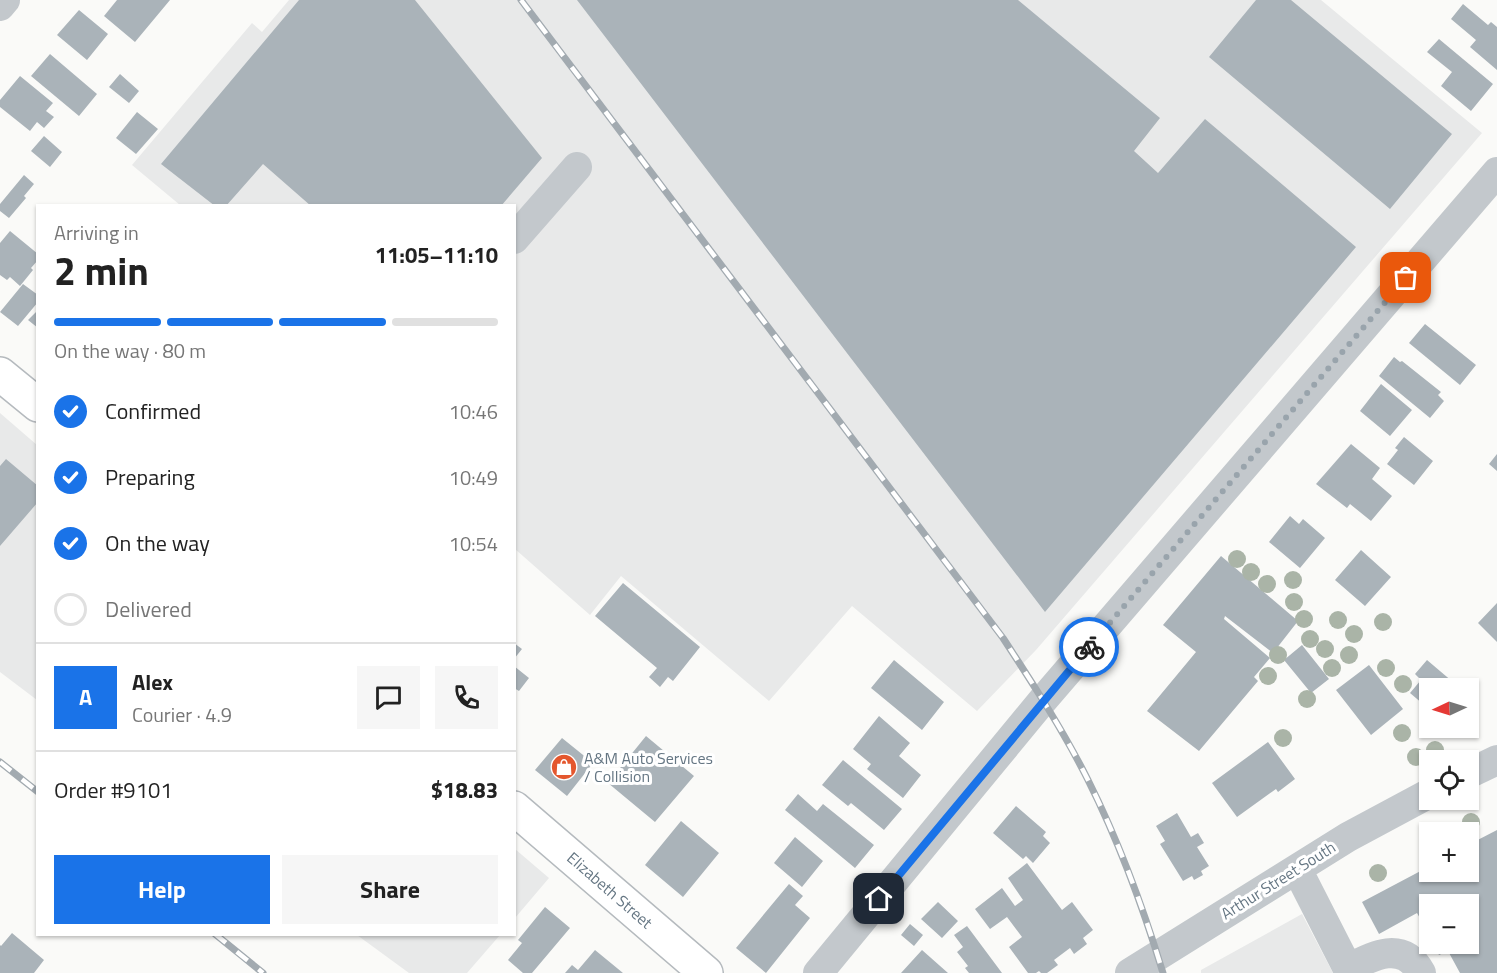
<!DOCTYPE html>
<html lang="en">
<head>
<meta charset="utf-8">
<style>
  :root { --surface:#fff; --page:#f6f6f6; --text:#222; --muted:#767676; --line:#e0e0e0; --accent:#1a73e8 }
  body { margin:0; font-family:"Titillium Web",sans-serif; background:var(--page); color:var(--text); height:100vh; display:flex; flex-direction:column; font-size:22px; white-space:nowrap }
  * { box-sizing:border-box; margin:0 }
  p { font-size:20px; color:var(--muted) }
  .icon { flex:none; width:33px; height:33px; fill:none; stroke:currentColor; stroke-width:2; stroke-linecap:round; stroke-linejoin:round }
  .map { position:relative; flex:1; overflow:hidden }
  .side { position:absolute; left:36px; top:204px; width:480px; height:732px; display:flex; flex-direction:column; background:var(--surface); border-radius:0px; box-shadow:0 2px 4px #0004 }
  .side>* { flex:none }
  .needle { width:39px; rotate:266deg }
  .controls { position:absolute; left:1419px; top:678px; display:grid; gap:12px }
  .controls a { display:grid; place-items:center; width:60px; height:60px; border-radius:0px; background:var(--surface); box-shadow:0 2px 4px #0004; font-size:30px }
  .pin { position:absolute; display:grid; place-items:center; width:51px; height:51px; color:#fff; margin:-26px; border-radius:12px; box-shadow:0 3px 9px #0006 }
  .courier { position:absolute; display:grid; place-items:center; width:60px; height:60px; margin:-30px; border:4px solid #1a73e8; border-radius:50%; background:#fff; color:#222; box-shadow:0 2px 8px #0007 }
  .summary em { font-style:normal; font-weight:700 }
  .summary div { display:flex; flex-direction:column-reverse }
  .summary { display:flex; align-items:center; justify-content:space-between; height:102px; padding:0 18px }
  h1 { font-size:39px; font-weight:700; line-height:45px }
  .bar { display:grid; grid-template-columns:repeat(4,1fr); gap:9px 6px; align-content:center; height:72px; padding:0 18px }
  .bar i { height:8px; border-radius:4px; background:var(--line) }
  .bar .active { background:var(--accent) }
  .bar p { grid-column:span 4 }
  .line { display:flex; align-items:center; gap:15px; padding:0 18px; border-top:2px solid var(--line) }
  .line div { flex:1 }
  .round { display:grid; place-items:center; flex:none; width:63px; height:63px; border-radius:0px; background:var(--page) }
  ol { padding:0 18px; list-style:none }
  li { display:flex; align-items:center; gap:18px; height:66px }
  li p { margin-inline-start:auto }
  li .icon { padding:6px; border-radius:50%; background:var(--accent); color:#fff; stroke-width:4 }
  li:last-child { color:var(--muted) }
  li i { width:33px; height:33px; border:3px solid var(--line); border-radius:50% }
  .action { display:flex; gap:12px; margin-top:auto; padding:12px 18px }
  .action a { flex:1; height:69px; border-radius:0px; background:var(--accent); color:#fff; font-size:24px; font-weight:700; line-height:69px; text-align:center }
  .action a+a { background:var(--page); color:var(--text) }
  .map>svg:first-child { display:block }
  .built { fill:#e8e9e9 }
  .building { fill:#aab3b9 }
  .lines { fill:none; stroke-linecap:round; stroke-linejoin:round }
  .major-casing { stroke:#b5babe; stroke-width:36 }
  .minor { stroke:#c3c8cc; stroke-width:30 }
  .major { stroke:#fff; stroke-width:33 }
  .rail-casing { stroke:#a2aab0; stroke-width:7 }
  .rail { stroke:#fff; stroke-width:4.5; stroke-dasharray:14; stroke-linecap:butt }
  .tree { fill:#aab4a7 }
  .done { stroke:#99a4ac; stroke-width:6; stroke-dasharray:0 10.8 }
  .route { stroke:#1a73e8; stroke-width:8 }
  .labels { text-anchor:middle; dominant-baseline:central; stroke-width:6; stroke-linejoin:round; paint-order:stroke }
  .poi-label { font-size:16px; fill:#657683; stroke:#fff; text-anchor:start }
  .street-label { font-size:16px; fill:#657683; stroke:#fff }
</style>
</head>
<body>
<div class="map">
<svg width="1497" height="973" viewBox="0 0 1497 973">
  <rect width="100%" height="100%" fill="#fafaf8"/>
  <path class="built" d="M289,0H1321L1482,133L1036,650L977,711L852,606L769,701L621,576L590,615L515,549L514,206L180,205L132,165L252,23L262,32Z
    M0,413L37,445V700L0,672Z
    M515,849L549,878L515,918Z
    M1302,914L1333,973H1201V970Z
    M357,935H500L467,973H409Z"/>
  <path class="building" d="M117,0H170L135,42L104,16Z
    M299,0H415L542,158L501,206H311L263,164L226,206H215L161,164Z
    M577,0H1018L1160,118L1134,151L1158,173L1205,119L1356,247L1045,612Z
    M1256,0H1291L1452,134L1390,209L1209,57Z
    M1463,4L1488,25L1491,22L1497,27V70L1470,47L1476,40L1451,19Z
    M79,10L108,34L87,60L57,35Z
    M1439,39L1493,84L1471,111L1441,86L1452,72L1427,52Z
    M50,54L97,94L79,116L31,76Z
    M120,74L139,91L129,103L109,87Z
    M20,76L53,103L46,111L54,117L44,128L37,122L30,131L0,107V100Z
    M137,112L158,129L136,154L116,138Z
    M44,136L62,152L50,167L31,151Z
    M24,175L34,184L24,196L26,198L9,218L0,211V204Z
    M10,231L38,254V260L31,268L33,270L20,286L10,277L7,280L0,275V243Z
    M23,284L38,295V302L18,326L0,312Z
    M38,310V328L28,320Z
    M1425,324L1476,365L1460,385L1409,343Z
    M1394,357L1400,362L1402,361L1441,392L1438,395L1444,401L1430,418L1379,376Z
    M1381,384L1412,410L1390,436L1360,411Z
    M1404,437L1433,461L1414,485L1387,464L1398,450L1395,448Z
    M1351,444L1380,468L1372,479L1392,496L1371,521L1350,504L1347,508L1316,484Z
    M1497,454V471L1489,464Z
    M6,459L38,486V502L0,546V466Z
    M1290,516L1299,524L1303,519L1325,538L1300,568L1269,542Z
    M1361,550L1391,577L1365,606L1335,580Z
    M1221,556L1298,621L1273,653L1225,616L1224,619L1270,658L1254,677L1258,681L1199,751L1147,711L1196,652L1163,625Z
    M623,583L700,647L673,681L668,677L660,687L649,677L657,668L595,616Z
    M1497,603V642L1478,623Z
    M514,643L522,649L514,659Z
    M1302,645L1329,679L1311,693L1284,660Z
    M894,660L944,702L922,730L871,688Z
    M1427,660L1460,688H1430V710L1410,693L1421,680L1415,674Z
    M1369,665L1403,709L1371,735L1336,690Z
    M514,666L529,678L519,691L514,688Z
    M879,716L910,743L899,756L921,775L903,798L867,769L871,764L853,749Z
    M646,736L694,776L655,822L608,783Z
    M562,738L593,763L567,796L535,770Z
    M1268,742L1295,779L1278,792L1276,789L1237,817L1212,783Z
    M843,760L902,809L884,830L851,803L848,806L822,785Z
    M798,794L817,811L823,804L874,845L855,868L785,810Z
    M1016,806L1046,832L1043,836L1050,843L1033,863L1026,856L1023,859L993,833Z
    M1177,813L1191,837L1198,833L1204,843L1197,847L1209,866L1201,871L1203,875L1194,880L1192,876L1183,881L1160,844L1165,841L1156,826Z
    M681,821L719,853L683,897L645,865Z
    M1497,830V973H1460L1448,951L1439,955L1433,944H1468V904H1430V936L1417,913L1379,934L1362,902L1430,866V872H1468V845Z
    M795,837L823,861L802,887L774,863Z
    M1027,863L1062,910L1072,902L1093,930L1083,938L1087,944L1074,954L1070,948L1054,960L1058,965L1047,973H1041L1039,971L1036,973H1028L1009,947L1022,937L1007,917L990,929L975,909L1002,888L1015,906L1023,900L1008,878Z
    M789,884L803,896L795,905L810,918L766,973L736,948Z
    M938,902L958,921L942,938L921,919Z
    M545,907L570,928L532,973H523L508,960L522,943L518,940Z
    M910,924L923,935L914,946L901,935Z
    M967,926L1002,973H969L965,968L968,966L957,952L963,947L954,935Z
    M12,933L44,960L34,973H0V945L1,946Z
    M595,950L623,973H565L572,965L578,970Z
    M922,950L948,973H901Z"/>
  <g class="lines">
    <g class="major-casing">
      <path id="major" d="M0,374L38,405
        M514,808L706,973"/>
    </g>
    <path class="minor" d="M0,6L5,0
      M514,239L577,167
      M1468,774L1497,760
      M1297,869L1350,973
      M1348,969C1373,955 1403,940 1421,973
      M818,973L1043,700L1497,172
      M1130,973L1348,837L1430,793"/>
    <use href="#major" class="major"/>
    <g class="rail-casing">
      <path id="rail" d="M521,0L1003,638C1033,684 1063,730 1088,780C1119,842 1143,907 1163,973
        M0,762L38,792
        M215,934L263,973"/>
    </g>
    <use href="#rail" class="rail"/>
  </g>
  <g class="tree">
    <circle cx="1237" cy="559" r="9"/>
    <circle cx="1251" cy="572" r="9"/>
    <circle cx="1293" cy="580" r="9"/>
    <circle cx="1267" cy="584" r="9"/>
    <circle cx="1294" cy="602" r="9"/>
    <circle cx="1304" cy="619" r="9"/>
    <circle cx="1338" cy="620" r="9"/>
    <circle cx="1383" cy="622" r="9"/>
    <circle cx="1354" cy="634" r="9"/>
    <circle cx="1310" cy="639" r="9"/>
    <circle cx="1325" cy="649" r="9"/>
    <circle cx="1278" cy="655" r="9"/>
    <circle cx="1349" cy="655" r="9"/>
    <circle cx="1332" cy="668" r="9"/>
    <circle cx="1386" cy="668" r="9"/>
    <circle cx="1268" cy="676" r="9"/>
    <circle cx="1403" cy="684" r="9"/>
    <circle cx="1307" cy="699" r="9"/>
    <circle cx="1402" cy="733" r="9"/>
    <circle cx="1283" cy="738" r="9"/>
    <circle cx="1435" cy="750" r="9"/>
    <circle cx="1416" cy="757" r="9"/>
    <circle cx="1471" cy="822" r="9"/>
    <circle cx="1378" cy="873" r="9"/>
  </g>
  <g class="lines">
    <path class="done" d="M1089,647L1406,278"/>
    <path class="route" d="M879,899L1089,647"/>
  </g>
  <defs>
    <g id="shop-disc" transform="scale(1.35)"><circle r="9.5" fill="#e4572e" stroke="#fff"/><path d="M-5-2.5h2.3a2.7 3.5 0 0 1 5.4 0H5L5.5 6h-11ZM-1.5-2.5h3a1.5 2.3 0 0 0-3 0Z" fill="#fff"/></g>
  </defs>
  <g fill-rule="evenodd">
    <use href="#shop-disc" x="564" y="767"/>
  </g>
  <g class="labels">
    <g class="poi-label">
      <text x="584" y="758">A&amp;M Auto Services<tspan x="584" dy="18">/ Collision</tspan></text>
    </g>
    <g class="street-label">
      <text transform="translate(1278 880) rotate(-32)">Arthur Street South</text>
      <text transform="translate(610 890) rotate(41)">Elizabeth Street</text>
    </g>
  </g>
</svg>
<div class="controls">
<a><svg class="needle" viewBox="-14 -14 28 28"><path d="M0-13l5 13h-10z" fill="#e53935"/><path d="M0 13l5-13h-10z" fill="#767676"/></svg></a>
<a><svg class="icon" aria-label="locate" viewBox="0 0 24 24"><circle cx="12" cy="12" r="6"/><path d="M12 2v4M12 18v4M2 12h4M18 12h4"/></svg></a>
<a>+</a>
<a>−</a>
</div>
<div class="pin" style="left:1406px;top:278px;background:#ea580c"><svg class="icon" aria-label="bag" viewBox="0 0 24 24"><path d="M5 8h14l-1 12H6zM9 8a3 3 0 0 1 6 0"/></svg></div>
<div class="pin" style="left:879px;top:899px;background:#1f2937"><svg class="icon" aria-label="home" viewBox="0 0 24 24"><path d="M3 11l9-7 9 7M6 9v11h12V9"/></svg></div>
<div class="courier" style="left:1089px;top:647px"><svg class="icon" aria-label="bike" viewBox="0 0 24 24"><circle cx="6" cy="16" r="4"/><circle cx="18" cy="16" r="4"/><path d="M6 16l4-8h5l3 8M10 8l3 8H6M13 5h3"/></svg></div>
<section class="side">
<div class="summary"><div><h1>2 min</h1><p>Arriving in</p></div><em>11:05–11:10</em></div>
<div class="bar"><i class="active"></i><i class="active"></i><i class="active"></i><i></i><p>On the way · 80 m</p></div>
<ol>
<li><svg class="icon" aria-label="check" viewBox="0 0 24 24"><path d="M5 12l5 5 9-10"/></svg>Confirmed<p>10:46</p></li>
<li><svg class="icon" aria-label="check" viewBox="0 0 24 24"><path d="M5 12l5 5 9-10"/></svg>Preparing<p>10:49</p></li>
<li><svg class="icon" aria-label="check" viewBox="0 0 24 24"><path d="M5 12l5 5 9-10"/></svg>On the way<p>10:54</p></li>
<li><i></i>Delivered</li>
</ol>
<div class="line" style="height:108px"><b class="round" style="background:var(--accent);color:#fff">A</b><div><b>Alex</b><p>Courier · 4.9</p></div><a class="round"><svg class="icon" aria-label="chat" viewBox="0 0 24 24"><path d="M4 5h16v11H9l-5 4z"/></svg></a><a class="round"><svg class="icon" aria-label="phone" viewBox="0 0 24 24"><path d="M5 4h4l2 5-3 2q2 4 5 5l2-3 5 2v4C11 20 4 13 5 4z"/></svg></a></div>
<div class="line" style="height:78px"><div>Order #9101</div><b>$18.83</b></div>
<div class="action"><a>Help</a><a>Share</a></div>
</section>
</div>
</body>
</html>
